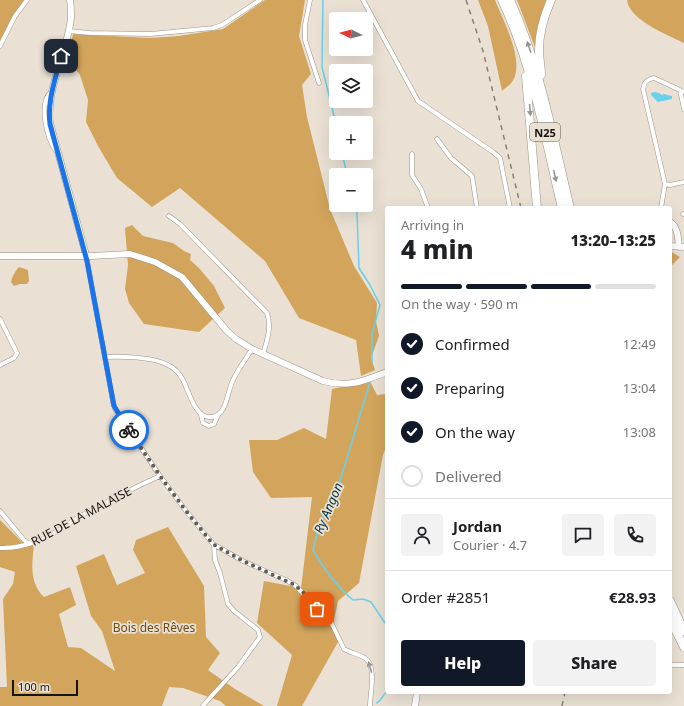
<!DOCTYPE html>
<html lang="en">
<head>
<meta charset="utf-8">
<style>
  :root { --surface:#fff; --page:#f2f2f2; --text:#202124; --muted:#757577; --line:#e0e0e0; --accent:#111827 }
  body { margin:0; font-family:"Noto Sans",sans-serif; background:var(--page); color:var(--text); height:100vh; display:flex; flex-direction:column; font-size:15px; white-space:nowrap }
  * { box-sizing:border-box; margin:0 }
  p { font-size:13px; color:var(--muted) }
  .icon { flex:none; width:22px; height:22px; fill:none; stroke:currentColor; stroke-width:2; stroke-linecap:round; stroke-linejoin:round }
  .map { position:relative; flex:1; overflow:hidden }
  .sheet { position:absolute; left:385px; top:206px; width:287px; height:488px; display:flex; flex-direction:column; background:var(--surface); border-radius:4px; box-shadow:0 4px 16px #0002 }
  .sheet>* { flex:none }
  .needle { width:26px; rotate:276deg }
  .buttons { position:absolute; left:329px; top:12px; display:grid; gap:8px }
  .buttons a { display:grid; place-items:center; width:44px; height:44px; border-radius:4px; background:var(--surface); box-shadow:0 4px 16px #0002; font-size:20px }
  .scale { position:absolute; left:12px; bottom:10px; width:66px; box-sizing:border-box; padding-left:4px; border:2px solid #181510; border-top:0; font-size:11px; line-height:14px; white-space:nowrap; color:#181510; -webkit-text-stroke:3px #eae1d4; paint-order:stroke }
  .pin { position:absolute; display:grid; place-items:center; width:34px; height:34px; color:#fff; margin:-17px; border-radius:8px; box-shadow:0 2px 6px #0006 }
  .courier { position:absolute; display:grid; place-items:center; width:40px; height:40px; margin:-20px; border:3px solid #1a73e8; border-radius:50%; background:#fff; color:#222; box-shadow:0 1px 5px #0007 }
  .overview em { font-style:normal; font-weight:800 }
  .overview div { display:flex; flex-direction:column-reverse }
  .overview { display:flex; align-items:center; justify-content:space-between; height:68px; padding:0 16px }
  h1 { font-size:26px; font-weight:800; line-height:30px }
  .bar { display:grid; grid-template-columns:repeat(4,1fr); gap:6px 4px; align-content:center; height:48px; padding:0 16px }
  .bar i { height:5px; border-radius:3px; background:var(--line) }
  .bar .on { background:var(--accent) }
  .bar p { grid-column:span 4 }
  .line { display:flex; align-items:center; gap:10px; padding:0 16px; border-top:1px solid var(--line) }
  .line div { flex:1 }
  .round { display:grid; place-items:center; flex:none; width:42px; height:42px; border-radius:4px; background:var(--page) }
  ol { padding:0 16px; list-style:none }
  li { display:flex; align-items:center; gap:12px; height:44px }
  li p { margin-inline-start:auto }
  li .icon { padding:4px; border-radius:50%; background:var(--accent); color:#fff; stroke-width:4 }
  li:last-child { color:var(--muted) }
  li i { width:22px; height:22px; border:2px solid var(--line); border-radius:50% }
  .action { display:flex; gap:8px; margin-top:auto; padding:8px 16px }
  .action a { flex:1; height:46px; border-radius:4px; background:var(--accent); color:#fff; font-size:16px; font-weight:800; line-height:46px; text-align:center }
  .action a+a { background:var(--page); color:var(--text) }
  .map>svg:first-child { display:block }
  .forest { fill:#d3a55c }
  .water { fill:#67d1ee }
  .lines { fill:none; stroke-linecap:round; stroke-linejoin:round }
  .stream { stroke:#67d1ee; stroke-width:1.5 }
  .street-casing { stroke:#9c9387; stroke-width:5 }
  .secondary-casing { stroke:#9c9387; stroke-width:7 }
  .highway-casing { stroke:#9c9387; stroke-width:9 }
  .street { stroke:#fff; stroke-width:4 }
  .secondary { stroke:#fff; stroke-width:6 }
  .highway { stroke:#fff; stroke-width:8 }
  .rail { stroke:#868076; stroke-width:1.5; stroke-dasharray:5 5; stroke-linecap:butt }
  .oneway { fill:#979693 }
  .done { stroke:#625c55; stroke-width:4; stroke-dasharray:0 7.2 }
  .route { stroke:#1a73e8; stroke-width:5 }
  .labels { text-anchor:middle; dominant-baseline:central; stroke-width:3.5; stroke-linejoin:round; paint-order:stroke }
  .shield { fill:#eae1d4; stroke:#57524b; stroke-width:1 }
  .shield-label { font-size:11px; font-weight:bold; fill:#181510 }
  .street-label { font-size:12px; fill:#181510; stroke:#eae1d4 }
  .park-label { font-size:12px; fill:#6c4d15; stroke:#eae1d4 }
  .water-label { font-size:13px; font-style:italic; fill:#003440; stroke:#eae1d4 }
</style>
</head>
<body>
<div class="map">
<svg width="684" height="706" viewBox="0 0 684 706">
  <rect width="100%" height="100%" fill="#eae1d4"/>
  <path class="forest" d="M0,0H24L0,40Z
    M265,0H305L299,36L311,74L302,85L307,117L330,209L354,266L377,303L376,321L379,336L371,358L375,370L361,376L356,340L299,318L265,261L180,188L152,207L117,178L98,146L86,122L88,100L80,75L67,58L73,34L150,38L179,36L223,29Z
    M478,0H495C503,20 526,63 512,82C509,86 505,88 502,91L488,26Z
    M517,0H548L536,50Z
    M627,0H684V43C668,35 629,20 627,0Z
    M132,225L143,236L173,243L184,251L191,254L190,260L199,268L214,286L225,308L199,332L144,324L129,303L125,289L128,265L125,228Z
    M670,251L680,257L670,267Z
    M19,267L28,270L29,281L27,284H20L14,286L11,282C12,277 15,271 19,267Z
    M370,381L377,395L387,394V445L383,455L359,583L338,601L333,625L338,642L302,706H277L292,655L257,623L264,581L301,588L312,497L271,498L253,472L249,440H277L304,428L326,439L332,389Z
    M0,520L21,541L34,545C32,563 29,583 44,597L70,587L76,605L59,614L68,647L81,648L115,671L102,631L91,616L76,566L104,554L117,585L145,573L133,550L136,540L168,527L204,586L206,637L220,653L208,670L235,689L264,706H226L220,701L183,688L169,687L162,706H0V687H7L3,599L13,584L15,572L0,567Z"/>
  <path class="water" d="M655,92L659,93L662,95L664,94L672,96V99L658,102L651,95V93Z"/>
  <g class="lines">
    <path class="stream" d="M323,0L322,67L336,124
      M342,153L347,175
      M355,205L357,214L359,268L370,285L380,305L372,334V363
      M370,382L337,491L320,522L313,550C324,569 336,586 353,600L363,599L371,602L387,626
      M377,703C382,700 383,695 387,691"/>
    <g class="street-casing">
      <path id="street" d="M310,0L305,25V40L319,83
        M363,0L418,101L493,152L500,158L510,208
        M68,31L90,33L151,34L213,28L222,25L260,0
        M0,46L15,16L27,0
        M680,90L684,109
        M51,92C38,103 47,139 56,151
        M437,139L451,158L472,176L477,208
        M412,154V175L421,189L428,208
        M665,184L670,185L684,182
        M661,208L665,184L643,89C644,82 647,79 654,78L684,92
        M683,214H684
        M169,216L180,224L267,313C272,326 267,341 263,354
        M86,255L113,402L115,409L160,476L186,511L213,544L243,561L286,580L296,586L332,624L344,649C351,653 358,654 365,658C377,666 370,693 370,706
        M0,319L17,353L14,358L0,365
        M105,357C120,356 155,357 168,365C174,368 180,374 183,380C189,391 195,418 210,417C214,417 218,415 221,412C228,403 228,390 233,380C238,369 246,359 252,349
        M201,415L203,423L209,426L214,424L218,415
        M0,511L24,540L29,544
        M0,548C23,549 44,539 63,528C69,525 74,519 81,516C106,502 133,488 160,476
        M670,665H684
        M203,706L207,701L238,667L260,637L258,630L234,611L228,604L220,573L215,560L214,545"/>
    </g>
    <g class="secondary-casing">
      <path id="secondary" d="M70,0C71,6 71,12 71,18C67,54 46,87 50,123L86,255
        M670,222C678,227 678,238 679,247
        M670,246L684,247
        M0,256H91L130,254L155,262L182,277L227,331L236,339L252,349L323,381C348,388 364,381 387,372
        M415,706L417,692"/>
    </g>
    <g class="highway-casing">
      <path id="highway" d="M502,0C533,66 545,138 562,208
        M510,0C540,66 553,138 570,208
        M541,75C541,67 539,58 539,50C539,32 544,16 551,0
        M526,76L537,208
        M670,601L684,631
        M670,619L684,647"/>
    </g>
    <use href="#street" class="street"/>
    <use href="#secondary" class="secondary"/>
    <use href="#highway" class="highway"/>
    <path class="rail" d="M466,0L483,51L521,208
      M562,706L565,692"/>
  </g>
  <defs><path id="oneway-solid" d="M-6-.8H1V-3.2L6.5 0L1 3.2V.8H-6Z"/></defs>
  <g class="oneway">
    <use href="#oneway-solid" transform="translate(529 47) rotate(-109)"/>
    <use href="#oneway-solid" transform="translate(530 110) rotate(86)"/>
    <use href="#oneway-solid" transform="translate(555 176) rotate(77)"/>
    <use href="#oneway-solid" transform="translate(370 667) rotate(-106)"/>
  </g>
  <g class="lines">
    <path class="done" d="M129,430L160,476L186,511L213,544L243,561L293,584L302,591L317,609"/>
    <path class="route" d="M61,56C56,78 47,100 50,124L87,261L114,406L129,430"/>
  </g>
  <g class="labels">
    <rect class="shield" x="530" y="123" width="30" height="18" rx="3"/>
    <g class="shield-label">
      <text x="545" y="132">N25</text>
    </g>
    <g class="street-label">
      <text transform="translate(81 516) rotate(-28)">RUE DE LA MALAISE</text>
    </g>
    <g class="park-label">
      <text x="154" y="627">Bois des Rêves</text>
    </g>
    <g class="water-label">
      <text transform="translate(328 508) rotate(-67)">Ry Angon</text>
    </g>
  </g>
</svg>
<div class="buttons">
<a><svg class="needle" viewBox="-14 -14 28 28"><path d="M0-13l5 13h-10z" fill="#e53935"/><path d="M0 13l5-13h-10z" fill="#757577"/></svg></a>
<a><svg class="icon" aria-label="layers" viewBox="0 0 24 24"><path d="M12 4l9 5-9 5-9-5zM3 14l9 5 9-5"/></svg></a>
<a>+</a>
<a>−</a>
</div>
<div class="scale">100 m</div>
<div class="pin" style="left:317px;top:609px;background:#ea580c"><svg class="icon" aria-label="bag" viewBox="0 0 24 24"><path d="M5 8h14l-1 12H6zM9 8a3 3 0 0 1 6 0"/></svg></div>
<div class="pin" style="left:61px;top:56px;background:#1f2937"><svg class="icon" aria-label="home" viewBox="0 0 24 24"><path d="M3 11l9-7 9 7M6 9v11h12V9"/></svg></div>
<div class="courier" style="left:129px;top:430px"><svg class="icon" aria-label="bike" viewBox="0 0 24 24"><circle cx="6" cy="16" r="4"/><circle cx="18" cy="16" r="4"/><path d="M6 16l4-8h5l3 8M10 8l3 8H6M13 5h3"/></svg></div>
<section class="sheet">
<div class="overview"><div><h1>4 min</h1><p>Arriving in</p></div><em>13:20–13:25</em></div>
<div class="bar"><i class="on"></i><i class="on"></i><i class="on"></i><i></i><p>On the way · 590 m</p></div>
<ol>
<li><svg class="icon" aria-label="check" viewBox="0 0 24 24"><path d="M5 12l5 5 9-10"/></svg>Confirmed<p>12:49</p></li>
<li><svg class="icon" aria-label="check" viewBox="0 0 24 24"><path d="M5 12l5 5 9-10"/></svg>Preparing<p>13:04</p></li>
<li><svg class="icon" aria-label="check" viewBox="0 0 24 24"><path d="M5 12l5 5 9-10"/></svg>On the way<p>13:08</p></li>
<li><i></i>Delivered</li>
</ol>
<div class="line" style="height:72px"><a class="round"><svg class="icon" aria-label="person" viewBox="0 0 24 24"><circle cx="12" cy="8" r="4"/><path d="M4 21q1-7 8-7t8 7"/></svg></a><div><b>Jordan</b><p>Courier · 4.7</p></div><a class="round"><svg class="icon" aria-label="chat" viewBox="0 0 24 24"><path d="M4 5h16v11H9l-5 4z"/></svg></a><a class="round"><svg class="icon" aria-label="phone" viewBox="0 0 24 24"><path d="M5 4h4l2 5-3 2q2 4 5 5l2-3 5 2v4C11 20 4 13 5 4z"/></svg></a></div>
<div class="line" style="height:52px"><div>Order #2851</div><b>€28.93</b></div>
<div class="action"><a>Help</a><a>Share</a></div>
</section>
</div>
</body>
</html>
